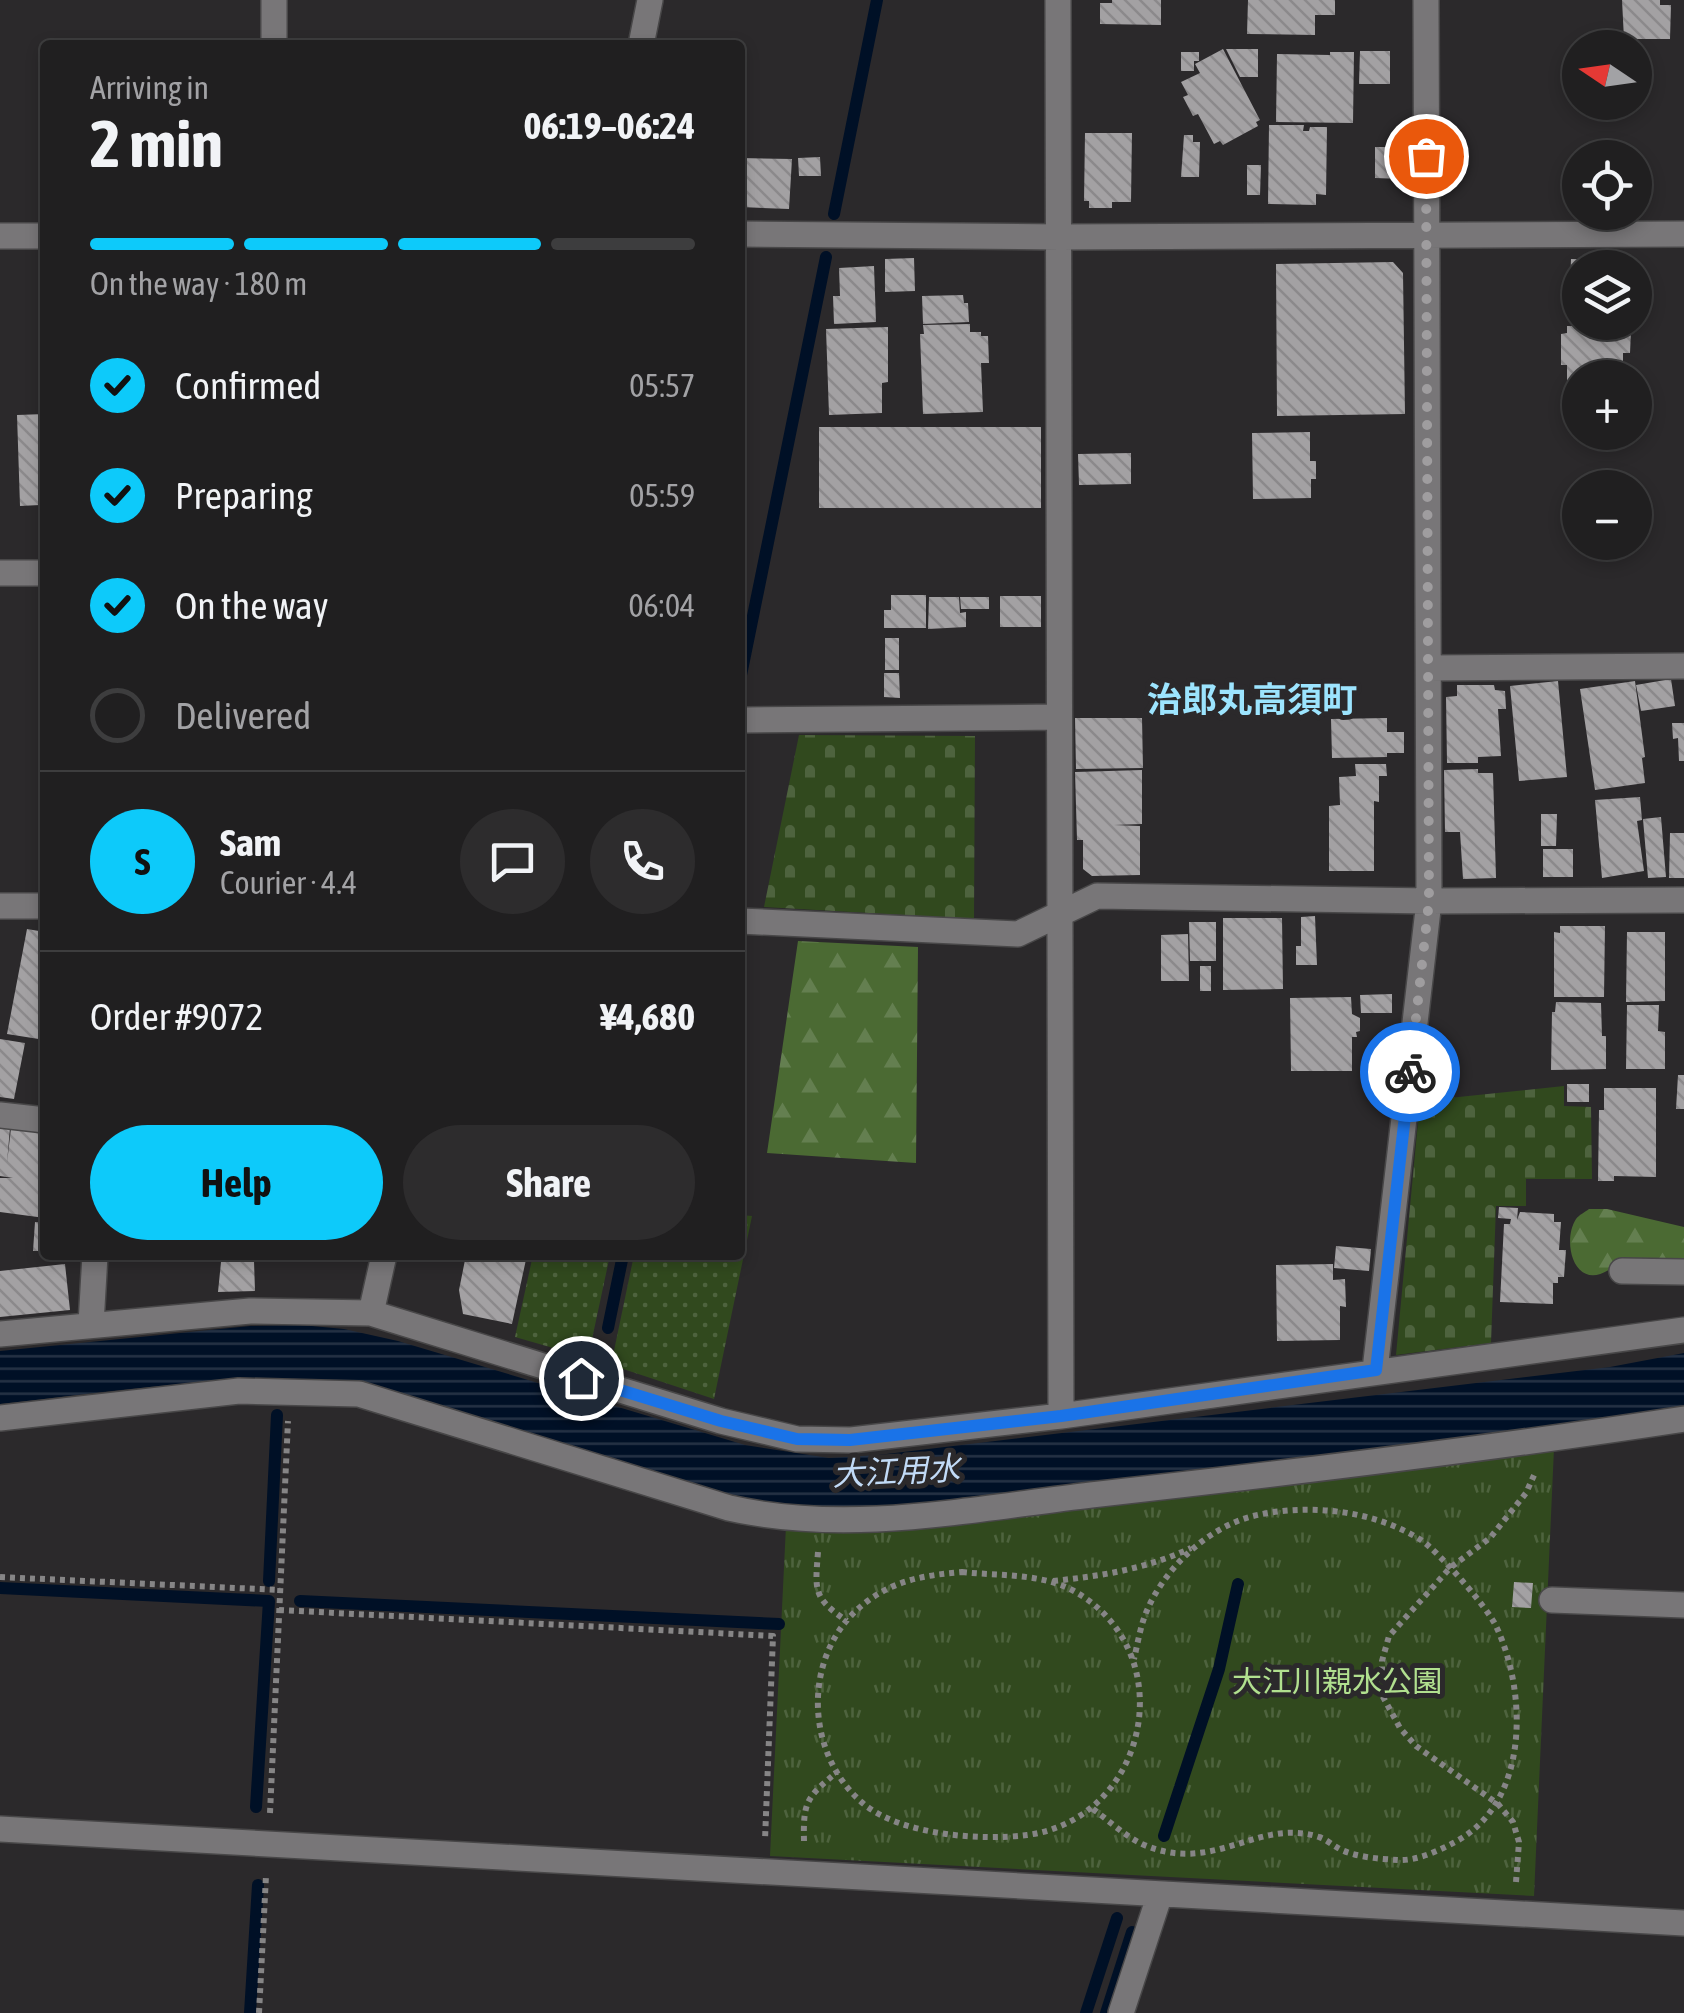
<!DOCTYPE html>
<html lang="en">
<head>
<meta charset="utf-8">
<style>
  :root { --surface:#201f20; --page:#2d2c2d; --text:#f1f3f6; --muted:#a2a2a5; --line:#3d3d3e; --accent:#0dcafa }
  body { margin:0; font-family:"Asap Condensed","Noto Sans JP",sans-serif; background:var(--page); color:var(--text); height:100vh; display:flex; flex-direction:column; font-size:38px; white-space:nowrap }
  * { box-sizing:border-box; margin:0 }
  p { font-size:32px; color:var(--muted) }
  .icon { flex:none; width:55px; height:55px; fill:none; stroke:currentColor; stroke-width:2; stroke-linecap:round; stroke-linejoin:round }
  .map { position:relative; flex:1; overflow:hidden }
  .panel { position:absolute; left:40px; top:40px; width:705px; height:1220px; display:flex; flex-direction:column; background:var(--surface); border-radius:10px; box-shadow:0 5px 15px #0003,0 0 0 2px var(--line) }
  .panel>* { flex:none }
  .needle { width:65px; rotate:283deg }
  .tools { position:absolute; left:1562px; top:30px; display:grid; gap:20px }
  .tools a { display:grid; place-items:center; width:90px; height:90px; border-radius:50%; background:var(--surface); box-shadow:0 5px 15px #0003,0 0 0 2px var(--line); font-size:50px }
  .pin { position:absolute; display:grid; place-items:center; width:85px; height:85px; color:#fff; margin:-42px; border:5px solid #fff; border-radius:50%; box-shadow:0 2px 10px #0007 }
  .courier { position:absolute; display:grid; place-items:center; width:100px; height:100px; margin:-50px; border:8px solid #1a73e8; border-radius:50%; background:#fff; color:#222; box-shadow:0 2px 12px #0007 }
  .head em { font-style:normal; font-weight:700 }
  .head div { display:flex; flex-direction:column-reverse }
  .head { display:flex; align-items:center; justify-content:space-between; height:170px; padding:0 50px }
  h1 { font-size:65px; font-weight:700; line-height:75px }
  .bar { display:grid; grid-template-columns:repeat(4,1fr); gap:15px 10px; align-content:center; height:120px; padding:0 50px }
  .bar i { height:12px; border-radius:8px; background:var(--line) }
  .bar .active { background:var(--accent) }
  .bar p { grid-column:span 4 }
  .line { display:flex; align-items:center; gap:25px; padding:0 50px; border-top:2px solid var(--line) }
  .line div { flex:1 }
  .round { display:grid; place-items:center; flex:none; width:105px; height:105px; border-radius:52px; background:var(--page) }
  ol { padding:0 50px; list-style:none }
  li { display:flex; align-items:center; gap:30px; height:110px }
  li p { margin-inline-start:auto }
  li .icon { padding:10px; border-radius:50%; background:var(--accent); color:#111; stroke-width:4 }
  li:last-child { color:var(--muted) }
  li i { width:55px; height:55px; border:5px solid var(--line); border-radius:50% }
  .button { display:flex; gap:20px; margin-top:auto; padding:20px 50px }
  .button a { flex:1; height:115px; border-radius:60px; background:var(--accent); color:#111; font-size:40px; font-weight:700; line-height:115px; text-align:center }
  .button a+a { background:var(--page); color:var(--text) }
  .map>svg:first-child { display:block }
  .grass { fill:url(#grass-dots) }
  .forest { fill:url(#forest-firs) }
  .cemetery { fill:url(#cemetery-stones) }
  .park { fill:url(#park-tufts) }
  .water { fill:url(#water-rules) }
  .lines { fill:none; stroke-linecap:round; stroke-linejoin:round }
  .stream { stroke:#001026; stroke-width:12 }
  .building { fill:url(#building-back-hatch) }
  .minor-casing { stroke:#484748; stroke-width:28 }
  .path { stroke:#868586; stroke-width:6; stroke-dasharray:5 5; stroke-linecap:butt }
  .minor { stroke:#787678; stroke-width:25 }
  .done { stroke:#9f9d9f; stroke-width:10; stroke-dasharray:0 18 }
  .route { stroke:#1a73e8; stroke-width:12 }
  .labels { text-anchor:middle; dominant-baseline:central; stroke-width:10; stroke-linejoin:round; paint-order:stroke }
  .park-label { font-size:30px; fill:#b1e08f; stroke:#2b292b }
  .water-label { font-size:32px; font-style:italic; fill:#c1daf6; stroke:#2b292b }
  .quarter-label { font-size:35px; font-weight:bold; fill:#9ce4fe; stroke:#2b292b }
</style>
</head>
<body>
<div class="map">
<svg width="1684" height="2013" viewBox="0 0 1684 2013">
  <defs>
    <pattern id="grass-dots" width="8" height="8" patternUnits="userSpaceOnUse" patternTransform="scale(2.5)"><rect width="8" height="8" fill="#31491e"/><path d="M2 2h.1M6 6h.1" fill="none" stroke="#4e633e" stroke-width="1.8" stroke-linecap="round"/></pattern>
    <pattern id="forest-firs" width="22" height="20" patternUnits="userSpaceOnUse" patternTransform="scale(2.5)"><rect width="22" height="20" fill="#4b6a33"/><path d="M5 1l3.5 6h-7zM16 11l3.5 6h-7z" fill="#647f50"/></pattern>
    <pattern id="cemetery-stones" width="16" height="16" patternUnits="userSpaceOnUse" patternTransform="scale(2.5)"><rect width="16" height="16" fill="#31491e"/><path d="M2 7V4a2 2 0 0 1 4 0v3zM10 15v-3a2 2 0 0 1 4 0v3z" fill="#4e633e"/></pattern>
    <pattern id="park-tufts" width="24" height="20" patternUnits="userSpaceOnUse" patternTransform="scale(2.5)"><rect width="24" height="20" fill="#31491e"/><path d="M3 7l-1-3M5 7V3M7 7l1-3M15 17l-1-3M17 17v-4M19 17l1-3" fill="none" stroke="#4e633e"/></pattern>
    <pattern id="water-rules" width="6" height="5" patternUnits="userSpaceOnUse" patternTransform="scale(2.5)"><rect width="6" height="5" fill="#001026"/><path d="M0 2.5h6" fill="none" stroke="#253245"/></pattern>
    <pattern id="building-back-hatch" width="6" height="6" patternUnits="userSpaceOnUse" patternTransform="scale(2.5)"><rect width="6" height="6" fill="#a3a1a3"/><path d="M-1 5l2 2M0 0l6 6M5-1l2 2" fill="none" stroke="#8b898b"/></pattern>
  </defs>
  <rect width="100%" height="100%" fill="#2b292b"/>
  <path class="grass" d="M740,1215L752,1216L714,1399L611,1365L634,1255H740Z
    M533,1255H610L588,1358L515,1337Z"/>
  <path class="forest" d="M798,941L918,947L916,1163L767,1153Z
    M1589,1209H1607L1684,1227V1265L1620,1261C1577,1302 1560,1244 1576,1219C1579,1215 1585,1212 1589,1209Z"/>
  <path class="cemetery" d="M799,735L975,736L974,919L764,907Z
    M1564,1086V1106L1591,1107L1592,1179H1526V1206H1496L1491,1343L1396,1355L1420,1101Z"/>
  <path class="park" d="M1554,1448L1534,1896L770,1856L786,1526Z"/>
  <path class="water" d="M301,1325L344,1329L398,1341L745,1445L829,1458L878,1455L1610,1367L1684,1353V1408L1632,1418L869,1509H805L759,1503L363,1385C241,1370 121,1391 0,1404V1351L250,1326Z"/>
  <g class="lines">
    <path class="stream" d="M834,214L877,0
      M740,680L826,257
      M608,1328L623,1255
      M269,1581L277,1415
      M0,1588L269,1601L256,1807
      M300,1601L779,1624
      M1164,1836L1219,1669L1238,1584
      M250,2013L258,1885
      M1086,2013L1117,1918
      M1106,2013L1132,1932"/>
  </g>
  <path class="building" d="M1112,0H1161V25L1100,24V3H1112Z
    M1248,0H1335V15H1315V35L1247,34Z
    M1622,0H1660V5H1671L1670,39H1624Z
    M1223,49L1260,120L1256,122L1258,126L1223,145L1220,141L1214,144L1198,114L1193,116L1183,97L1188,95L1181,82L1200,73L1195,64Z
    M1226,49H1258V77H1240Z
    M1360,51H1390V84H1359Z
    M1181,52H1199V61H1194V71H1181Z
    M1330,52H1354L1353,123L1276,122L1277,54L1330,55Z
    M1269,125H1304L1303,131H1309L1310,127H1327L1326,195L1316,194V205L1268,204Z
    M1085,133H1132L1131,202H1112V208H1089V201H1084Z
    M1184,135H1193V142H1200L1199,177H1181Z
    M1375,147H1403L1402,179L1375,178Z
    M820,157L821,176H799L798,158Z
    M740,158L792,159L789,209L740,207Z
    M1247,165H1261L1260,195H1247Z
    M914,258L915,291L885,292V259Z
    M1571,259L1601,260L1602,268H1580V288H1570Z
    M1393,262L1403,273L1405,414L1277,416L1276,264Z
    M874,266L876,322L834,324L833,296H840L839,268Z
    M963,295L964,303H968L969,322L923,324L922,296Z
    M970,324V332H981V336H988L989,363H981L983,412L923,414L920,334H924L923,325Z
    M1567,326H1623V331H1631L1630,353H1623V378H1580V408H1567V365H1561V334L1567,333Z
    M888,327V382L882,383V413L829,415L826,329Z
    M45,414V500H40V505L20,506L17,415Z
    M819,427H1041V508H819Z
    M1310,432V461H1316V479H1311V498L1253,499L1252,433Z
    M1131,453V484L1079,485L1078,454Z
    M891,595H926V628H884V610H891Z
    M1000,596H1041V627H1000Z
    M929,597H959L960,613L966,612V627L928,629Z
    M960,597H989V609H961Z
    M885,638H899V670H885Z
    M884,673H899L900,698L884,697Z
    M1671,679L1675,706L1641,711L1636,685Z
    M1558,681L1567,777L1519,781L1510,686Z
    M1635,681L1645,757L1642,758L1645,783L1595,790L1580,689Z
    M1457,685H1494L1495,690L1505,691L1506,709H1498L1501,756L1478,757V763H1447L1446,697L1457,696Z
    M1075,718H1142L1143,768L1076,769Z
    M1387,718V732H1404V753H1387V757L1332,758L1331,719Z
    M1672,723H1684V761H1679L1678,738L1673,739Z
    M1355,764H1386L1387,776H1379V802L1374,801V871H1329V806L1340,805L1339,777L1356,776Z
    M1478,769V773H1493L1496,878L1463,879L1460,832H1445L1444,770Z
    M1142,770V824L1114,825L1140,826V875L1092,876L1083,869V840H1077L1075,772Z
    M1640,797L1642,820L1637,821L1644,871L1602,878L1595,800Z
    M1541,814H1557L1556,846H1541Z
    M1661,817L1666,877L1648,878L1643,819Z
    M1670,833H1684V878H1669Z
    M1543,849H1573V877H1543Z
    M1315,916L1317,965H1296V946H1301V917Z
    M1223,918H1282L1283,989L1223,990Z
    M1189,922H1216V961H1190Z
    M1560,926H1605L1604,997H1554V932L1560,933Z
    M27,929L45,932V1040L7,1034Z
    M1627,932H1665V1001L1626,1002Z
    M1188,934L1189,981H1161V935Z
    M1200,966H1211V991H1200Z
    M1392,994V1013H1361L1360,995Z
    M1351,997L1352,1014L1360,1018V1031L1356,1032L1357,1037H1352V1071H1291L1290,998Z
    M1556,1002L1601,1003L1602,1036H1606V1069L1551,1070L1552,1012H1555Z
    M1627,1005H1659L1658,1031L1665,1032V1069H1626Z
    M0,1039L25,1043L14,1099L0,1097Z
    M1678,1075H1684V1109H1676Z
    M1567,1084H1589V1102H1567Z
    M1604,1088H1656V1177L1614,1176V1181H1598L1599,1110H1604Z
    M0,1126L10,1128L7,1163L11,1128L45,1133V1218L0,1212V1178H13L0,1176Z
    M1499,1207L1518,1208L1517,1220L1520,1212L1554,1214V1222H1561L1559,1250H1566L1564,1277H1558V1283H1553V1304L1500,1302L1504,1224H1510L1511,1219L1498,1218Z
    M35,1222L45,1223V1251H33Z
    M1336,1246L1371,1249L1369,1271L1334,1268Z
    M466,1255H527L512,1324L463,1314L459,1290Z
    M254,1261L255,1291L218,1292L221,1262Z
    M65,1264L70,1310L0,1317V1271Z
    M1333,1264V1280L1345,1279L1346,1307L1340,1306V1340L1277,1341L1276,1265Z
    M1514,1582L1533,1583L1531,1608L1512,1607Z"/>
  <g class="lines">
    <g class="minor-casing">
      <path id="minor" d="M1058,0L1061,1416
        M274,45V0
        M641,45L650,0
        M740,234L1059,237L1684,234
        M0,236H45
        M0,573H45
        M1429,668L1684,666
        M744,720L1058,717
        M0,906H45
        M740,921L1018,934L1097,896L1429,901L1684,900
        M0,1115L45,1120
        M1622,1271L1684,1272
        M371,1313L384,1255
        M91,1324L95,1255
        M0,1334L250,1311L371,1313L721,1421L797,1439L851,1440L1061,1416L1684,1330
        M1375,1370L1429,901L1426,0
        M0,1418L239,1391L359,1394L729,1508C848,1535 971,1509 1091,1495C1289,1473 1487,1449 1684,1419
        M1552,1600L1684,1605
        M0,1829L1684,1923
        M1121,2013L1160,1894"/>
    </g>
    <path class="path" d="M818,1552C815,1591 813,1598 847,1621
      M962,1572C999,1576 1041,1573 1074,1591C1184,1653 1148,1819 1027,1835C980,1841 903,1835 865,1805C802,1754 801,1648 869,1600C898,1579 928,1575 962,1572Z
      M0,1577L280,1590
      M1053,1581C1101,1576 1146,1569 1191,1548
      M279,1610L773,1636L765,1840
      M1093,1809C1108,1820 1125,1836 1142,1844C1214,1876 1257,1817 1319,1837C1326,1839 1332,1845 1338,1848C1353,1857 1380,1859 1398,1860C1417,1861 1438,1851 1455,1842C1529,1803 1528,1694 1496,1626C1487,1607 1439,1552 1421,1540C1374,1510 1307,1503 1253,1516C1209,1527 1167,1566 1148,1608C1141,1623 1138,1642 1134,1659
      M270,1813L288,1421
      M804,1841C803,1801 807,1797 837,1772
      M1516,1882L1519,1842L1513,1822L1498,1804L1416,1746L1400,1728L1382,1695V1661L1389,1636L1450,1568L1490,1538L1526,1493L1535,1473
      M259,2013L266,1876"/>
    <use href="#minor" class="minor"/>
  </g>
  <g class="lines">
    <path class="done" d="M1410,1072L1429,901L1426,156"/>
    <path class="route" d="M581,1378L721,1421L797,1439L850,1440L1061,1416L1376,1370L1410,1072"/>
  </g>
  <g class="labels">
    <g class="park-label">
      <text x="1337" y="1681">大江川親水公園</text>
    </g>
    <g class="water-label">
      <text transform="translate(896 1471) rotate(-3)">大江用水</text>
    </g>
    <g class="quarter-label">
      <text x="1252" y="699">治郎丸高須町</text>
    </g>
  </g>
</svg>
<div class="tools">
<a><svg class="needle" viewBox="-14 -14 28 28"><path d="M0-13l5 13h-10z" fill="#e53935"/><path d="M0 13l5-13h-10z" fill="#a2a2a5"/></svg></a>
<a><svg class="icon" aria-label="locate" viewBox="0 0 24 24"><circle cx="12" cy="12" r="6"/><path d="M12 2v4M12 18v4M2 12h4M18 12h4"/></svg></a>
<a><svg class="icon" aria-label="layers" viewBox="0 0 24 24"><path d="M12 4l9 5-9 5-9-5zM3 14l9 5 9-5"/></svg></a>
<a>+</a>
<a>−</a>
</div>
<div class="pin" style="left:1426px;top:156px;background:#ea580c"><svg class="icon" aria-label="bag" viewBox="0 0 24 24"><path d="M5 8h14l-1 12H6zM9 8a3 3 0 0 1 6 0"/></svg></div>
<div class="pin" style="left:581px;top:1378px;background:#1f2937"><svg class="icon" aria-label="home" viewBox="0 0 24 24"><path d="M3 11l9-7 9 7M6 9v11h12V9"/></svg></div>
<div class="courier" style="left:1410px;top:1072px"><svg class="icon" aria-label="bike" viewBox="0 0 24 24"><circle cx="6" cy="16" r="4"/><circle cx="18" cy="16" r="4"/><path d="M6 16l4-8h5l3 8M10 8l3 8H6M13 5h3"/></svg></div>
<section class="panel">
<div class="head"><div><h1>2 min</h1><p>Arriving in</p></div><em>06:19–06:24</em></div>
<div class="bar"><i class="active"></i><i class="active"></i><i class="active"></i><i></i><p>On the way · 180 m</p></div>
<ol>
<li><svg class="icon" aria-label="check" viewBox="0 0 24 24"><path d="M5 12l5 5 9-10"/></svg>Confirmed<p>05:57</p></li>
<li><svg class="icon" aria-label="check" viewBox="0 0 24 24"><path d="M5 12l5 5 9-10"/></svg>Preparing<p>05:59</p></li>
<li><svg class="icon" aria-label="check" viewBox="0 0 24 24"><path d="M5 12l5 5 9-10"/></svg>On the way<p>06:04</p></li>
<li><i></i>Delivered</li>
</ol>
<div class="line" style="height:180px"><b class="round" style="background:var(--accent);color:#111">S</b><div><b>Sam</b><p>Courier · 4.4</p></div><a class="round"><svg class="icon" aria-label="chat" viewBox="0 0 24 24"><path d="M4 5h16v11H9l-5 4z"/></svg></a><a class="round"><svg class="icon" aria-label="phone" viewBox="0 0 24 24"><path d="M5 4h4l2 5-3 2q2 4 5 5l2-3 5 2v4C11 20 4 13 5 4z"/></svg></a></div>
<div class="line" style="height:130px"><div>Order #9072</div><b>¥4,680</b></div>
<div class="button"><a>Help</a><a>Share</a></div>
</section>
</div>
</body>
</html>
